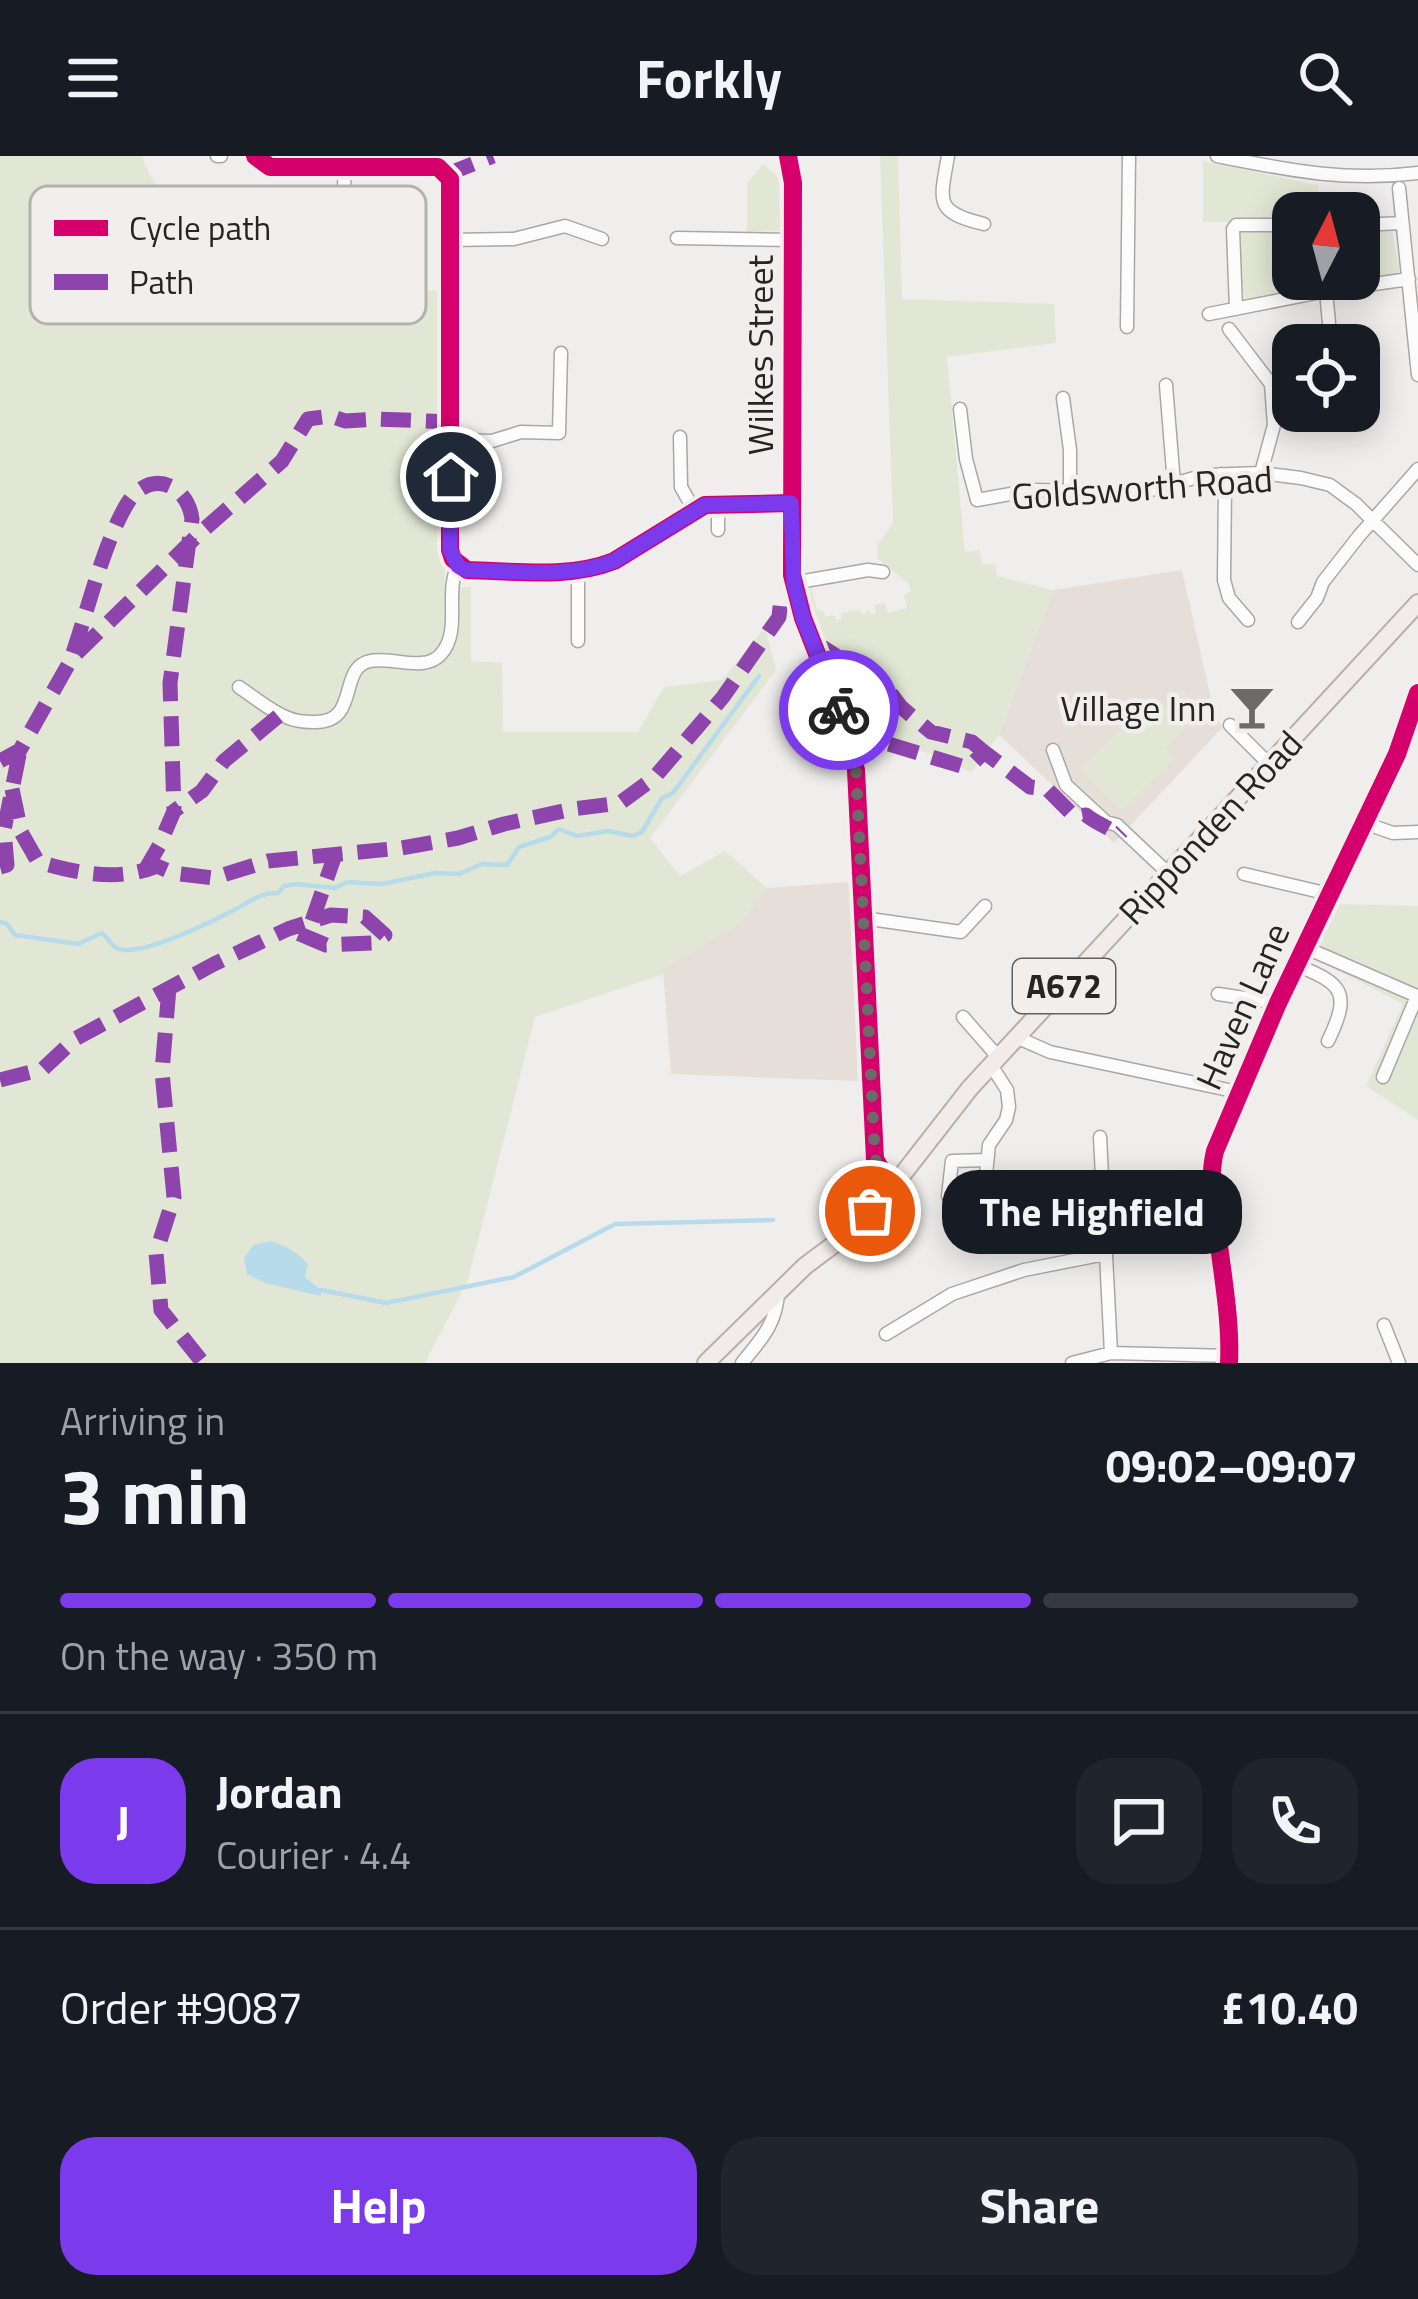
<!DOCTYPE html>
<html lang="en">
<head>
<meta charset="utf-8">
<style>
  :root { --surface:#171b24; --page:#20242c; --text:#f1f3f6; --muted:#9ea1a6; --line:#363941; --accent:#7c3aed }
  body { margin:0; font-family:"Titillium Web",sans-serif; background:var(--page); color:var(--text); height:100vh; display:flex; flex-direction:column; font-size:45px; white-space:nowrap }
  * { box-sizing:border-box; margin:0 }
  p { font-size:39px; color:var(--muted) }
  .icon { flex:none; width:66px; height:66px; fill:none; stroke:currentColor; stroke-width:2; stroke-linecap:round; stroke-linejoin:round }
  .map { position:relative; height:1207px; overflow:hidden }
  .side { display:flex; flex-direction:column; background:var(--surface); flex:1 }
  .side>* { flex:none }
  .needle { width:78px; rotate:6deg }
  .tools { position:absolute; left:1272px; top:36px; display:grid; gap:24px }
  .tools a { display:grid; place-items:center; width:108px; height:108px; border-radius:24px; background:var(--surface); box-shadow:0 6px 30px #0003; font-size:60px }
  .pin { position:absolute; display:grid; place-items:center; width:102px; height:102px; color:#fff; margin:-51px; border:6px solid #fff; border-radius:50%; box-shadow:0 3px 12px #0007 }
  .courier { position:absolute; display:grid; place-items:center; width:120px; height:120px; margin:-60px; border:9px solid #7c3aed; border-radius:50%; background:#fff; color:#222; box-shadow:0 3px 15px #0007 }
  .bubble { position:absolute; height:84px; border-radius:36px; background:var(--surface); box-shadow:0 6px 30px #0003; font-size:39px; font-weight:700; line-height:84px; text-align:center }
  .headline em { font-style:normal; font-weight:700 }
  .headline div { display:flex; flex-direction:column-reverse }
  .headline { display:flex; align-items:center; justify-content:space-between; height:204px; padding:0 60px }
  h1 { font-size:78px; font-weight:700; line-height:90px }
  .bar { display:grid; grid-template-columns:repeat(4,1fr); gap:18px 12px; align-content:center; height:144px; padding:0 60px }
  .bar i { height:15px; border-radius:9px; background:var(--line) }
  .bar .current { background:var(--accent) }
  .bar p { grid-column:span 4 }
  .line { display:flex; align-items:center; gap:30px; padding:0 60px; border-top:3px solid var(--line) }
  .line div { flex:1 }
  .round { display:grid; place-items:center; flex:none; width:126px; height:126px; border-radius:36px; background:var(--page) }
  .action { display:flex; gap:24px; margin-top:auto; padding:24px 60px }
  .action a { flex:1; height:138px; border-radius:36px; background:var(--accent); color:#fff; font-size:48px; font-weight:700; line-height:138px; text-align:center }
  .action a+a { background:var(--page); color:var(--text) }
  header { display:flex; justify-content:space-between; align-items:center; height:156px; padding:0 60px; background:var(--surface); font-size:54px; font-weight:700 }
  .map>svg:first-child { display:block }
  .built { fill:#e5ded9 }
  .green { fill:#e2e7d5 }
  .water { fill:#b7dbea }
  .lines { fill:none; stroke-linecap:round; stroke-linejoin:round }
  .stream { stroke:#b7dbea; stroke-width:4.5 }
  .minor-casing { stroke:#a9a8a6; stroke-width:15 }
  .major-casing { stroke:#baaea9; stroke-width:20 }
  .minor { stroke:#fdfcfc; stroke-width:12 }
  .major { stroke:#f1ebe9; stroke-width:16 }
  .quiet { stroke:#8e44ad; stroke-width:15; stroke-dasharray:30 15; stroke-linecap:butt }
  .cycleway-casing { stroke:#f1eeeb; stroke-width:26 }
  .cycleway { stroke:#d6006c; stroke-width:18 }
  .done { stroke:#6d6b6a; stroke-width:12; stroke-dasharray:0 21.6 }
  .route { stroke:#7c3aed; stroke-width:15 }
  .labels { text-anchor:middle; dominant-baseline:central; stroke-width:9; stroke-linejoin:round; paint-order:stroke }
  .shield { fill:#f1eeeb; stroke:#636160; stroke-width:3 }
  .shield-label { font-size:33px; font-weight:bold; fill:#262524 }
  .street-label { font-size:36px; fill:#262524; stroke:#f1eeeb }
  .poi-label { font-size:36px; fill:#262524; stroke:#f1eeeb; text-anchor:end }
  .key { fill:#f1eeeb; stroke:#b4b2af; stroke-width:3 }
  .key-label { font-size:33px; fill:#262524 }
</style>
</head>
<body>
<header><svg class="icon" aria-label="menu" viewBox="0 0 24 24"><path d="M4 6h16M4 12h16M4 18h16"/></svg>Forkly<svg class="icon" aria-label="search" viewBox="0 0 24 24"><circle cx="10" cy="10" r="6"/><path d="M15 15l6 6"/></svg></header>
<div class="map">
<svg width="1418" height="1207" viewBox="0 0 1418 1207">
  <rect width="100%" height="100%" fill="#f0eeec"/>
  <path class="built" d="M1182,414L1215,561L1223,571L1114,687L999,579L1053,434Z
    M850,726L858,925L671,918L663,813L741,766L767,732Z"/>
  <path class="green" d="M0,0H142C156,46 201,73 237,102L253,82L278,101L300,111V132L340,155L358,135L389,132L387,140L444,133L445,431H471V505L502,507L503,576H638L664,531L722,524L765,471L776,514L650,682L680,720L725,695L767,732L741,766L664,813V818L535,861L468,1124L425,1207H0Z
    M880,0H898L902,143L1054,148L1056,187L947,201L965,396L980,394L982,408L996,409L997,420L1053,434L999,579L971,616L936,600L855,573L810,459L806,436L811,431L817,454H823L825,461L834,459L836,464L842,462L841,457L860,453L862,458L868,456V451L870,457L876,458L875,449L885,447L888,457L907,452L904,439L910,436L909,428L877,402L878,388L893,367Z
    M1203,5L1318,29L1321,57H1293V123H1359V75L1392,74L1400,119L1240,146V66H1203Z
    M763,8L776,19L779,26L780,75L747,76V27Z
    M1181,533L1203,555L1165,592L1175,603L1122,655L1080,613L1132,561L1143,571Z
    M1335,748L1418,750V964L1366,930L1403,848L1313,802Z"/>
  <path class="water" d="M270,1085C287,1090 297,1096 308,1108L305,1121L321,1134V1140L265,1127L247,1118L244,1102L253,1089Z"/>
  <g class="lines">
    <path class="stream" d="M0,766L7,768L15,779L78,788L102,777C107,781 110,787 115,791C134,805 213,765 234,754C250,746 260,736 278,737L284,730L296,728L335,732L347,726L382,728L435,717L459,718L482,708L507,709L519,691L550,681L559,673L577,680L608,675L633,680L642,676L662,642L673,637L759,520
      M321,1134L386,1147L514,1121L615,1068L773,1064"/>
    <g class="minor-casing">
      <path id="minor" d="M217,0H221
        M255,0L270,11H438L450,23V394L453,403L467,414C514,415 569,423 614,405L705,349L791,347
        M788,0L793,27L792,419L803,462L844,567L856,614L875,1003L892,1032
        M948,0C940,46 934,56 984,68
        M1217,0C1288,14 1345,26 1418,17
        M1399,32L1418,219
        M1359,69L1402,67
        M677,82L792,84
        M451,84L514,83L565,70L602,83
        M329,89L344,31L345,11
        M1326,135L1331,189
        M1236,153L1233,73L1236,69H1293
        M1209,158L1326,135L1409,123
        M1127,171L1129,0
        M1229,173L1271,228L1274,269L1261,317
        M1166,229L1174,328
        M1063,242L1070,294V334
        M960,253L966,303L977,344L1032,334L1144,336L1205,319L1261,317L1301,322L1330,329L1356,348L1418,409
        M680,281L681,331L694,354
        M452,284L492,285L521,276L559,277L561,197
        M1221,318L1225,330L1224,424L1229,442L1248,464
        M718,374V347
        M578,414V485
        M793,427L868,414L883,416
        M1298,466L1317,442L1323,426L1359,380L1418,313
        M239,531C254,541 270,555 286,561C294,565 305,566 313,566C361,568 337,512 370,505C391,500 425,517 441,498C462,475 444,436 458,410
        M1230,569L1269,608
        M1053,594L1066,629L1106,666L1117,669L1168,717
        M1364,667L1393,677L1418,676
        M1244,718L1329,738
        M863,762L961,776L985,750
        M1304,791L1417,840L1383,921
        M1296,809C1344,828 1351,837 1328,885
        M1218,838L1278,847
        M963,861L998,901
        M1016,881L1050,896L1238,936
        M1100,981L1111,1197
        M985,1028L989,989L1006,964L1009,951L1007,934L991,909
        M948,1040L952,1005L987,1004
        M1384,1169L1399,1207
        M886,1178L952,1138L1024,1114L1105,1098
        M742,1207C761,1183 776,1169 778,1137
        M1072,1207L1111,1197L1230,1200
        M1229,1207C1231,1166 1223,1122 1218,1082C1213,1053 1208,1024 1215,995L1278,847L1397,598L1418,537"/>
    </g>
    <g class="major-casing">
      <path id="major" d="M706,1207L805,1110L848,1078L892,1032L970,932L1418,447"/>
    </g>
    <use href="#minor" class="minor"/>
    <use href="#major" class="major"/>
    <path class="quiet" d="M445,19L493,0
      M816,496L824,492L889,535L901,551L931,576L972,586L984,596
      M73,497C88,453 104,386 127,348C148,313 187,326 192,363L170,527L174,655
      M846,575L961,610L974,606L984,596L1030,631L1047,633L1075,661L1086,659C1097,668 1109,671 1118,679L1122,675
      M0,605L20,594L72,502L200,377L282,305L308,263L331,260L345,265L377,263L452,266
      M12,633L21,676L38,706C77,717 118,726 157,710L173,717L213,722L268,705L401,692L458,682L504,668L573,653L620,647L654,622L723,541L779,461L781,442
      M0,711L7,709L4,674L20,594
      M144,716L159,690L174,655L202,635L224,605L281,558
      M312,765L336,696
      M169,832L162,916L174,1041L156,1097L161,1154L203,1207
      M0,924L43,913L75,883L214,808L288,773L331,759L365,761L385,779L372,787L326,789L288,773"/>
    <g class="cycleway-casing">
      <path id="cycleway" d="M255,0L270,11H438L450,23V394L453,403L467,414C514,415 569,423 614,405L705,349L791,347
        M788,0L793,27L792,419L803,462L844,567L856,614L875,1003L892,1032
        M1229,1207C1231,1166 1223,1122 1218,1082C1213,1053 1208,1024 1215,995L1278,847L1397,598L1418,537"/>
    </g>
    <use href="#cycleway" class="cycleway"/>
  </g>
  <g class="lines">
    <path class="done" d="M839,554L856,614L875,1003L892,1032L870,1055"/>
    <path class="route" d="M451,321L450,394L458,410L466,414C514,415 569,423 614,405L705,349L791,347L794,428L803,462L839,554"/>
  </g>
  <defs>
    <g id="bar-bare" transform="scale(3.6)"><path d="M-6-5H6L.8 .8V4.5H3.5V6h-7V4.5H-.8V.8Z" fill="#6d6b6a" stroke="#f1eeeb" stroke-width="2.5" paint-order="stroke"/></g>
  </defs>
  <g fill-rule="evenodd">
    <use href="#bar-bare" x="1252" y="551"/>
  </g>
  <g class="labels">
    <rect class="shield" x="1013" y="803" width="102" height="54" rx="9"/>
    <g class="shield-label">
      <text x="1064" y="830">A672</text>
    </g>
    <g class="street-label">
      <text transform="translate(759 199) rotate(-90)">Wilkes Street</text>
      <text transform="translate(1142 331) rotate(-4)">Goldsworth Road</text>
      <text transform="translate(1210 671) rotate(-47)">Ripponden Road</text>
      <text transform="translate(1242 850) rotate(-66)">Haven Lane</text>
    </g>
    <g class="poi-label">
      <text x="1216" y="551">Village Inn</text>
    </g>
  </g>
  <rect x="30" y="30" width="396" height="138" rx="18" class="key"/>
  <rect x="54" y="64" width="54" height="16" fill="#d6006c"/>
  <rect x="54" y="118" width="54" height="16" fill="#8e44ad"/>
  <g class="key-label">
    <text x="129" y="84">Cycle path</text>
    <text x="129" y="138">Path</text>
  </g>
</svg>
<div class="tools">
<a><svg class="needle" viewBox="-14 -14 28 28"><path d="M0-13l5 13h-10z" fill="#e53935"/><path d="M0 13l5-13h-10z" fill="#9ea1a6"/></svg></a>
<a><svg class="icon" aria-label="locate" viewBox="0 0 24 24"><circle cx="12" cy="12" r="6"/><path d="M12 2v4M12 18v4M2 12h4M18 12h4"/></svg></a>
</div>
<div class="pin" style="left:870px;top:1055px;background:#ea580c"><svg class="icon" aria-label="bag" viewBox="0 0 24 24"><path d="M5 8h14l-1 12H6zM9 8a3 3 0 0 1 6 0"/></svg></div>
<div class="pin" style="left:451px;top:321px;background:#1f2937"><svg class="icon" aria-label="home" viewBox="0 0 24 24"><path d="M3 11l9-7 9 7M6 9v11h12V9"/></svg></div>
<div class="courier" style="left:839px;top:554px"><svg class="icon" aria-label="bike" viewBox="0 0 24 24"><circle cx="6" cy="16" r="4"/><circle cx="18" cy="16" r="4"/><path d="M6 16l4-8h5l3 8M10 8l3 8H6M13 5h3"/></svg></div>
<div class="bubble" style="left:942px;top:1014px;width:300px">The Highfield</div>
</div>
<section class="side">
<div class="headline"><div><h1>3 min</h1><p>Arriving in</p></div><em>09:02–09:07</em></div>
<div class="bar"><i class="current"></i><i class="current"></i><i class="current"></i><i></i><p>On the way · 350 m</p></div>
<div class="line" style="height:216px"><b class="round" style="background:var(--accent);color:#fff">J</b><div><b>Jordan</b><p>Courier · 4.4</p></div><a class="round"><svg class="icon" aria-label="chat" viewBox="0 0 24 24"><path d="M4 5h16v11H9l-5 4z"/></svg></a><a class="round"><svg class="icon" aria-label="phone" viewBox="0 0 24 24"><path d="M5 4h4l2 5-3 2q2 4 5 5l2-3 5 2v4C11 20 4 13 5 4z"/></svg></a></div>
<div class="line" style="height:156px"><div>Order #9087</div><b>£10.40</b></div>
<div class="action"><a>Help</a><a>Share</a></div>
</section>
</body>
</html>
